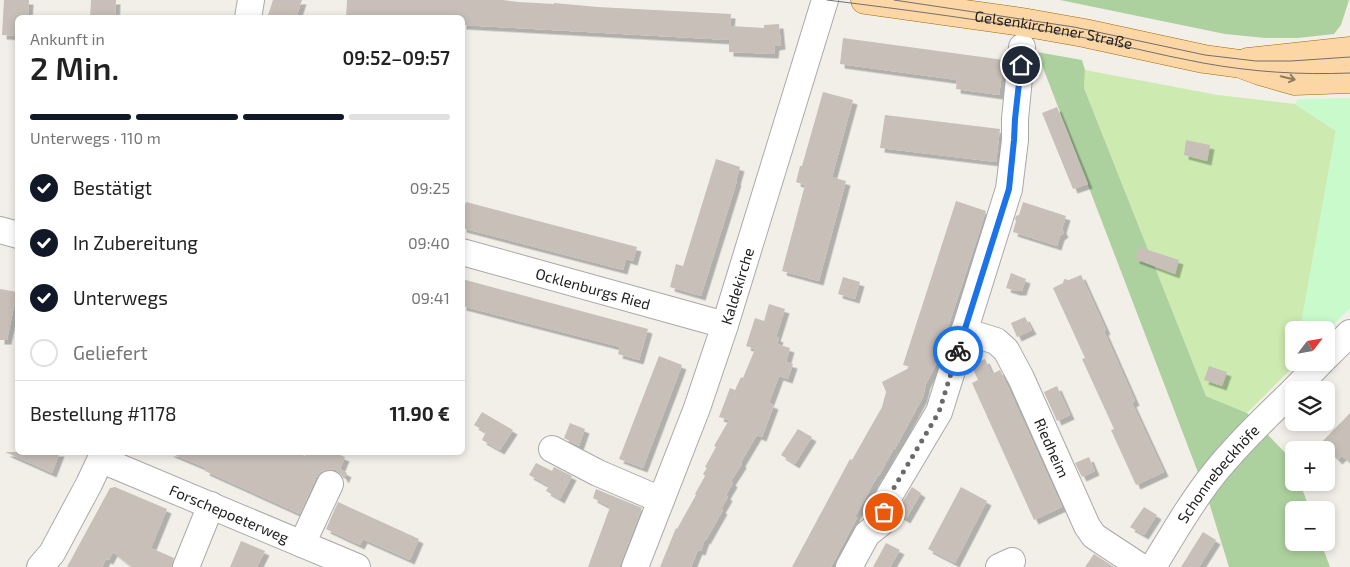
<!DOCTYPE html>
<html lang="de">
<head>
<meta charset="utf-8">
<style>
  :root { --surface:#fff; --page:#f6f6f6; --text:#222; --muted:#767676; --line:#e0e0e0; --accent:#111827 }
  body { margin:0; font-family:"Exo 2",sans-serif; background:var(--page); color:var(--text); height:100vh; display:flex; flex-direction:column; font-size:19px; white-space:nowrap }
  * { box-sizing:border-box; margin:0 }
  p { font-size:16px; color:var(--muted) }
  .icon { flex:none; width:28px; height:28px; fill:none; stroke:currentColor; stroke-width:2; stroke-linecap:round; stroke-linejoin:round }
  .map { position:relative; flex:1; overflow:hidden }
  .details { position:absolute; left:15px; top:15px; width:450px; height:440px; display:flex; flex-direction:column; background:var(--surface); border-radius:8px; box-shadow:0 2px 8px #0003 }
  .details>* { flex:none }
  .needle { width:32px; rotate:59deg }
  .controls { position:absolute; left:1285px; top:321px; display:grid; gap:10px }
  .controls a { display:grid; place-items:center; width:50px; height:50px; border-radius:8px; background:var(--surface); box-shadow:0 2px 8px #0003; font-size:25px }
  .pin { position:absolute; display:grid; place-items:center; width:42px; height:42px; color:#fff; margin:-21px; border:2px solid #fff; border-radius:50%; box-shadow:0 1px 5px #0007 }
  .courier { position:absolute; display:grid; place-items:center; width:50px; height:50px; margin:-25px; border:4px solid #1a73e8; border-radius:50%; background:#fff; color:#222; box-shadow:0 1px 6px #0007 }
  .headline em { font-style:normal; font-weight:600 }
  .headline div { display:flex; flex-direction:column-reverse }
  .headline { display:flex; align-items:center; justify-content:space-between; height:85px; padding:0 15px }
  h1 { font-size:32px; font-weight:600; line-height:38px }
  .bar { display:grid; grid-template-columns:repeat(4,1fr); gap:8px 5px; align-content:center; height:60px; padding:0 15px }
  .bar i { height:6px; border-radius:4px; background:var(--line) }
  .bar .selected { background:var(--accent) }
  .bar p { grid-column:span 4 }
  .line { display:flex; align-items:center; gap:12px; padding:0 15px; border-top:1px solid var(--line) }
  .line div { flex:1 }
  ol { padding:0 15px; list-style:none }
  li { display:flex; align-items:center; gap:15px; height:55px }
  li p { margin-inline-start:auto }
  li .icon { padding:5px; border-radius:50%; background:var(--accent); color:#fff; stroke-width:4 }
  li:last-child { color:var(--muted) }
  li i { width:28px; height:28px; border:2px solid var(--line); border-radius:50% }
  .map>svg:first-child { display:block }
  .grass { fill:#cdebb0 }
  .forest { fill:#add19e }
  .park { fill:#c8facc }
  .building { fill:#c7bfb8; filter:url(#shadow) }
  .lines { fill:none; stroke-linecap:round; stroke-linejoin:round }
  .minor-casing { stroke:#a9a9a9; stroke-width:28 }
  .major-casing { stroke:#a06b00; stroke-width:29 }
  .minor { stroke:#fff; stroke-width:26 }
  .major { stroke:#fcd6a4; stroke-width:28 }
  .tram { stroke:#707070; stroke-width:1 }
  .oneway { stroke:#8f7c63 }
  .done { stroke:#6b6a68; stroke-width:5; stroke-dasharray:0 9 }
  .route { stroke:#1a73e8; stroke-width:6 }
  .labels { text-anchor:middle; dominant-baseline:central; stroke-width:4; stroke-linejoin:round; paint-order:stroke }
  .street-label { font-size:15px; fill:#222; stroke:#fff }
</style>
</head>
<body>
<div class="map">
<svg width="1350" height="567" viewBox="0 0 1350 567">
  <defs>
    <filter id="shadow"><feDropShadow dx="4.5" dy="4.5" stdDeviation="0" flood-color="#0004"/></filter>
  </defs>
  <rect width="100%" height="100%" fill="#f2efe9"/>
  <path class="grass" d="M1085,70L1218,95L1295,104L1336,131L1300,330H1294L1293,367L1247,413L1206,396L1084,88Z"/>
  <path class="forest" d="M1060,0H1349L1341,25L1334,34L1298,38H1265L1225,34Z
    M1037,52L1082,60L1085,70L1084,88L1206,396L1247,413L1291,459L1294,466V482L1300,483L1310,510H1294V542L1321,543L1330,567H1229L1207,496Z"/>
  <path class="park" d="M1350,98V308L1326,332V330H1300L1336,131L1295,104L1298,99Z"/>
  <path class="building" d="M4,0H29L28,18H18V36L2,35Z
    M91,0H116L115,18H90Z
    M273,0H302L296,18H267Z
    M347,0H503L518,2L554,4V3L598,7L731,14L730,26L764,28V25L779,24L781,45L775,46L774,54L729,52V40L462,25V18H346Z
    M843,38L1004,60L999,95L956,89L957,80L840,64Z
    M823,92L853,100L832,177L846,181L819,281L782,271L805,185L796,182L800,166H802Z
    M1057,107L1088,184L1073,189L1042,113Z
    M885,115L1000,129L996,162L880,148Z
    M1186,140L1210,145L1207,161L1184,155Z
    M716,159L740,167L736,181H737L701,296L670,287L676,264L683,266Z
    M956,201L986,211L940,352L943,350L942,353L926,384L923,397L895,449L894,448L879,476L878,475L855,517L857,518L831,567H792L850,459L852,460L882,407L886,392L882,382L911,367L903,365Z
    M466,202L637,247L633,261L626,259L623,270L462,228V216Z
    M1023,202L1066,216L1062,229L1064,233L1060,236L1057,246L1013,232L1016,221L1015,219L1016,216L1019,215Z
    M1139,247L1179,260L1175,274L1135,259Z
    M1011,273L1026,279L1022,291H1016L1006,288Z
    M1081,275L1106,330L1104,331L1135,401L1132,403L1164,472L1136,485L1111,430L1114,429L1082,359L1085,358L1053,288L1063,283L1064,279L1069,280Z
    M843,277L860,282L855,299L838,294Z
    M462,279L648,329L639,360L618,354L620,347L462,306Z
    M0,289L17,292L7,340H0Z
    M769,304L785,309L776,337L779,338L777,344L790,348L786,362L793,364L788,379L779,376L769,403L774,405L762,437L757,435L741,462L742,464L731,481L733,483L726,495L728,497L721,509L723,510L706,540L705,539L701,551L698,550L691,567H660L676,528L677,529L696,495L695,494L705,476L703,474L707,468L705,467L716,447L714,446L729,420L719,417L730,388L735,390L741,377L743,378L755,349L746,346L755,318L764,321Z
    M1025,317L1032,330L1017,337L1011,323Z
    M659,356L682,365L643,468L619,459Z
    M985,359L992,374L1000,370L1002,374L1062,507L1034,520L972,383L978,380L971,365Z
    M1209,366L1227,372L1222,386L1204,380Z
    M1057,386L1070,415L1057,421L1044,392Z
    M482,412L513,430L500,450L482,440L486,432L474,425Z
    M1350,413V462L1342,456L1338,460L1321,443Z
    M570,423L585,429L579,446L564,438Z
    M798,429L812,437L795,464L781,455Z
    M5,452H60L52,473Z
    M168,452H296L305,456L307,452H333L345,457L340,469L347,473L344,479L342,475L336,470L328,469L321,472L316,478L300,514L205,471L206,468Z
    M1089,457L1095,471L1082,477L1075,463Z
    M536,463L552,471L554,467L572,476L560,499L546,491L549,486L529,475Z
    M115,487L167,509L151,548L174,558L171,567H132L113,552L109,560L106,559L102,567H67L110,488Z
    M912,487L921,493L906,519L899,515L900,506Z
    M961,487L987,501L955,563L928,549Z
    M596,489L642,508L619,567H588L610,507L593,498Z
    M338,502L419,539L410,560L363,539L360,545L326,529Z
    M1144,507L1157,515L1144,535L1130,527Z
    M1203,532L1216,540L1199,567H1181Z
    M241,541L265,551L257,567H230Z
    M886,543L900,550L890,567H873Z
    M1094,554L1114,567H1085Z"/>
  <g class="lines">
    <g class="minor-casing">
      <g id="minor">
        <path d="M248,18L251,0"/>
        <path d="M0,230L18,235"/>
        <path id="s1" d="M462,252L725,325"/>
        <path id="s2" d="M964,331L996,341L1006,350L1021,378L1087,526L1094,536L1141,567"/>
        <path d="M1326,357L1350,333"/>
        <path d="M1294,390L1321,362"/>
        <path d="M552,449L598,473L661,500"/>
        <path id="s3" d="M102,460L357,567"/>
        <path d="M302,544L330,484"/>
        <path d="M40,567L52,553L89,484L104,452"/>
        <path d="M186,567L211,505"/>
        <path id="s4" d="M635,567L697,408L725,325L825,0"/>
        <path d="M849,567L867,534L882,522L886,501L939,412L1009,189L1015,140V119L1022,47"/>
        <path d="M999,567L1012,561"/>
        <path id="s5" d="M1153,567C1173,534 1192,501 1216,471C1240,442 1267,416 1294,390"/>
      </g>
    </g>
    <g class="major-casing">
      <g id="major">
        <path id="s6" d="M865,0L1022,22L1084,33L1204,59L1241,64L1260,71L1295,81L1350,79"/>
        <path d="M1248,62L1350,51"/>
      </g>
    </g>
    <use href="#minor" class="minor"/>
    <use href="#major" class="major"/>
    <path class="tram" d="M827,0C908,10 990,21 1070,35C1115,43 1159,55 1203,63C1253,72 1299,75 1350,73
      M894,0L1074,27L1205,55L1256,61H1291L1350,57"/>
  </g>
  <defs><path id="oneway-shaft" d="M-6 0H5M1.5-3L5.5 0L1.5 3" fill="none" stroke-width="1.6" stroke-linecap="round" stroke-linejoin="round" transform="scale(1.25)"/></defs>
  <use class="oneway" href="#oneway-shaft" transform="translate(1288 78) rotate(14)"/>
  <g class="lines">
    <path class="done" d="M884,512L886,501L939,412L958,351"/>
    <path class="route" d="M958,351L1009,189L1014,140L1015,119L1021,65"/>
  </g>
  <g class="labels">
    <g class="street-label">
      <text stroke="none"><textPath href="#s6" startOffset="191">Gelsenkirchener Straße</textPath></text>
      <text stroke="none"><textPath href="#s4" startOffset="299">Kaldekirche</textPath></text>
      <text stroke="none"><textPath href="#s1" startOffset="136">Ocklenburgs Ried</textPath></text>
      <text stroke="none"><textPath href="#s2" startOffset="155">Riedheim</textPath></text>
      <text stroke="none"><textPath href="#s5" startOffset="114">Schonnebeckhöfe</textPath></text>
      <text stroke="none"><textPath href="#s3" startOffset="138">Forschepoeterweg</textPath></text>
    </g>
  </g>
</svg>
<div class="controls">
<a><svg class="needle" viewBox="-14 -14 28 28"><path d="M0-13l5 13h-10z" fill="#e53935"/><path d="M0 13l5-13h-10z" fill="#767676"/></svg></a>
<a><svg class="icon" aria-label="layers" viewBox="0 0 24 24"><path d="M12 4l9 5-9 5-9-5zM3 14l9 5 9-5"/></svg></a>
<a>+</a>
<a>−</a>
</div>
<div class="pin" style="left:884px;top:512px;background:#ea580c"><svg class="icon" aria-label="bag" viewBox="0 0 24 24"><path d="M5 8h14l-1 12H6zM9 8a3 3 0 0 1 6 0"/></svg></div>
<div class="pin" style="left:1021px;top:65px;background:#1f2937"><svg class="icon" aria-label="home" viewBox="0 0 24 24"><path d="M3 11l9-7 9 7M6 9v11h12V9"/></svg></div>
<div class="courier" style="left:958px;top:351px"><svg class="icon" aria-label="bike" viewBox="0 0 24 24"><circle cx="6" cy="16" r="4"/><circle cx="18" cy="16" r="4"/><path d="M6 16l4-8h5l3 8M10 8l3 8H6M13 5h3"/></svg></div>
<section class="details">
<div class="headline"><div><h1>2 Min.</h1><p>Ankunft in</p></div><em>09:52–09:57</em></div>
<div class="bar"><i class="selected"></i><i class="selected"></i><i class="selected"></i><i></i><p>Unterwegs · 110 m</p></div>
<ol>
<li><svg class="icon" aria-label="check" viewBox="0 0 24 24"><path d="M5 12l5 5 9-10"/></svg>Bestätigt<p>09:25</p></li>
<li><svg class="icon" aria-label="check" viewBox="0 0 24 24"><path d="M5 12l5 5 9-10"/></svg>In Zubereitung<p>09:40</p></li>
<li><svg class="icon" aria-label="check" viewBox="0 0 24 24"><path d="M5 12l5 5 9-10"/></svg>Unterwegs<p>09:41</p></li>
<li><i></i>Geliefert</li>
</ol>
<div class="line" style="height:65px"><div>Bestellung #1178</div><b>11.90 €</b></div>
</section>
</div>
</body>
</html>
